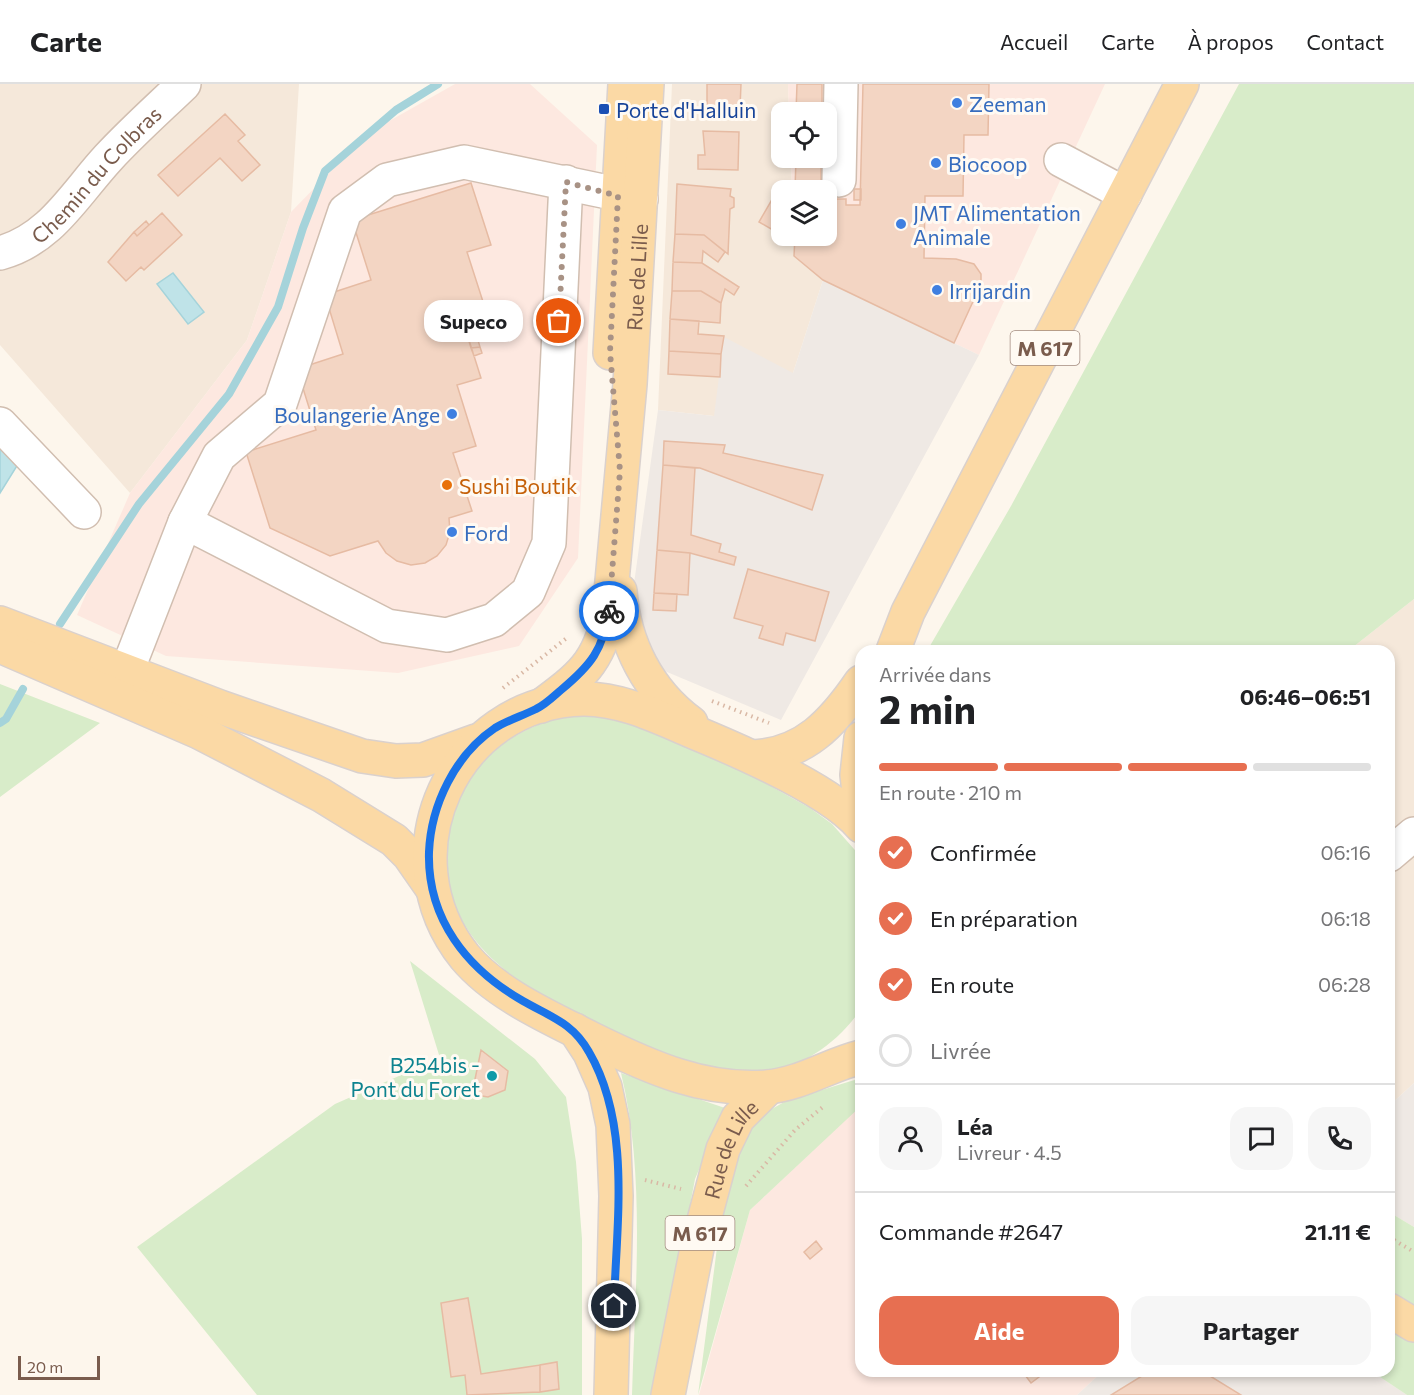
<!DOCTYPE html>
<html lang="fr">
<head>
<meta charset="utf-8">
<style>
  :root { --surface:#fff; --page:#f6f6f6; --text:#202124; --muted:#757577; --line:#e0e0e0; --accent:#e76f51 }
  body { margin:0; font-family:Commissioner,sans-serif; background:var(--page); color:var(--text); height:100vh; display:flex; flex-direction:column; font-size:22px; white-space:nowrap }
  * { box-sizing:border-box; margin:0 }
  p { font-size:20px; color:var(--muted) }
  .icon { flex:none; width:33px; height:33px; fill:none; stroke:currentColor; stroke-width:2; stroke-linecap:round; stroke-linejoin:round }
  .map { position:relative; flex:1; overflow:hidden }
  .drawer { position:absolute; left:855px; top:561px; width:540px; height:732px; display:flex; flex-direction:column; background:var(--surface); border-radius:18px; box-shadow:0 3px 9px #0003 }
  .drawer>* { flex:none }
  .controls { position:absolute; left:771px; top:18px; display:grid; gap:12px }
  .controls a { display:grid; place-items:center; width:66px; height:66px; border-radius:12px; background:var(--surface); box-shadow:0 3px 9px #0003; font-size:30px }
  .scale { position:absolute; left:18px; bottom:15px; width:82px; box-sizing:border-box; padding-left:6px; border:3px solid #7a5c4d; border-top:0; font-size:16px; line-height:21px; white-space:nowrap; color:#7a5c4d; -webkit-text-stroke:4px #fffaf3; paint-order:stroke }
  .pin { position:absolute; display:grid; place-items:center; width:51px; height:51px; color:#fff; margin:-26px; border:3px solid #fff; border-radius:50%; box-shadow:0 2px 6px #0007 }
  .courier { position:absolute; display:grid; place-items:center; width:60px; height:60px; margin:-30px; border:4px solid #1a73e8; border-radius:50%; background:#fff; color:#222; box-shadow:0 2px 8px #0007 }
  .bubble { position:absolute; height:42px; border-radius:18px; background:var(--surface); box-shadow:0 3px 9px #0003; font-size:20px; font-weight:700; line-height:42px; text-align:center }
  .head em { font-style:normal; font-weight:700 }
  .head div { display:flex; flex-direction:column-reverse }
  .head { display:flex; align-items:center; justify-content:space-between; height:102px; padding:0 24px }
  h1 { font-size:39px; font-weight:700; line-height:45px }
  .bar { display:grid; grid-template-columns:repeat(4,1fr); gap:9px 6px; align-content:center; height:72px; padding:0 24px }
  .bar i { height:8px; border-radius:4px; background:var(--line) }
  .bar .active { background:var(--accent) }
  .bar p { grid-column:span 4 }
  .line { display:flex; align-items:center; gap:15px; padding:0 24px; border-top:2px solid var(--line) }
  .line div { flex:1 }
  .round { display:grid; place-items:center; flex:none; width:63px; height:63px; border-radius:18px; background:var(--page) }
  ol { padding:0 24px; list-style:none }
  li { display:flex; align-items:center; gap:18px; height:66px }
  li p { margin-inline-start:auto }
  li .icon { padding:6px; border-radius:50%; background:var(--accent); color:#fff; stroke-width:4 }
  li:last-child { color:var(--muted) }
  li i { width:33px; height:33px; border:3px solid var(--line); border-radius:50% }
  .action { display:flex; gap:12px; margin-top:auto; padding:12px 24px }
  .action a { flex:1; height:69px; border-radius:18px; background:var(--accent); color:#fff; font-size:24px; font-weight:700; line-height:69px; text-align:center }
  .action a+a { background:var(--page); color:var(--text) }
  header { display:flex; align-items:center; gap:36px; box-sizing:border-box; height:84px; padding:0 30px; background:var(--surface); border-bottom:2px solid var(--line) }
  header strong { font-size:28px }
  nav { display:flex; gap:33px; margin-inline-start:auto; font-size:21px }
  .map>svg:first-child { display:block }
  .residential { fill:#f5e8da }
  .commercial { fill:#fde8e0 }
  .industrial { fill:#efe9e4 }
  .green { fill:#d8ecc9 }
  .water { fill:#bfe3e8; stroke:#a5d3da; stroke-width:1.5 }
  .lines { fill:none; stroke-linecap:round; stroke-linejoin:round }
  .stream { stroke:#a5d3da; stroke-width:8 }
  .building { fill:#f3d5c3; stroke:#e6bba3; stroke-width:1.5 }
  .minor-casing { stroke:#d1beb0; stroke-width:36 }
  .major-casing { stroke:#dad1cd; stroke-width:36 }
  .path { stroke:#d9b8a5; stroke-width:4; stroke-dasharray:1.5 4.5; stroke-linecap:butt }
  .minor { stroke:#fff; stroke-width:33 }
  .major { stroke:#fbd9a5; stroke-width:33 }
  .done { stroke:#a89285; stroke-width:6; stroke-dasharray:0 10.8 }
  .route { stroke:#1a73e8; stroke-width:8 }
  .shop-dot { fill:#3f7fe0; stroke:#fffaf3; stroke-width:2 }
  .transit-dot { fill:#1a4fb4; stroke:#fffaf3; stroke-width:2 }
  .food-dot { fill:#e8710a; stroke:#fffaf3; stroke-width:2 }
  .culture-dot { fill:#0f9aa8; stroke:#fffaf3; stroke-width:2 }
  .labels { text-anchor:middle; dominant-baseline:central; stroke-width:6; stroke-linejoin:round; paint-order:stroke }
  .shield { fill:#fffaf3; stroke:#a28b7f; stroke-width:1.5 }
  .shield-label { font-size:20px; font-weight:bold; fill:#7a5c4d }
  .shop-label { font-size:21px; fill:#366cbe; stroke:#fffaf3; text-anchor:start }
  .transit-label { font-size:21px; fill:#164399; stroke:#fffaf3; text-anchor:start }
  .street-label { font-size:21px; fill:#7a5c4d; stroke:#fffaf3 }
  .food-label { font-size:21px; fill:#c56008; stroke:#fffaf3; text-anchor:start }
  .culture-label { font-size:21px; fill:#0d838f; stroke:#fffaf3; text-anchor:end }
</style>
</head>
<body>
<header>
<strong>Carte</strong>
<nav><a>Accueil</a><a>Carte</a><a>À propos</a><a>Contact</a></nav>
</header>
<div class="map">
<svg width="1414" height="1311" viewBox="0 0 1414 1311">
  <rect width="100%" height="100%" fill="#fdf6ec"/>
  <path class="residential" d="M0,0H299L291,128L247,256L130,409L0,261Z
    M672,0H788L789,28H782V74H791L792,106H782V152H794V172L823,196L793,289L714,332L658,326Z
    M1414,515V999L1389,1022V567H1348Z"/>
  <path class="commercial" d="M455,0H530L597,61L578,474L519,562L398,589L166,572L77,531L130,409L247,256L291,128L368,49Z
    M788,0H1105L979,271L823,196L794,172V152H826V106H792L791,74H826V28H789Z
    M860,1022L861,1287H1103L1077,1311H699L750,1126Z"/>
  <path class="industrial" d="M823,196L979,271L781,636L648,580L633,507L658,326L714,332L724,253L793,289Z
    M1414,999V1143L1389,1128V1022Z
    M1103,1287H1371L1407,1311H1077Z"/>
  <path class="green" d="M1239,0H1414V515L1348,567H927L1011,422Z
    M0,600L100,639L0,713Z
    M571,632H596L641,643L740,685L810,724L832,740L861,773V925C834,965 787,994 738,990C693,986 649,965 609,946C536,910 452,871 446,780C445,753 451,724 465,702C491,662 525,640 571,632Z
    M410,877L535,975L566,1013L576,1078L582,1155V1311H257L137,1163L335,1020L440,974Z
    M621,989L725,1024L695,1095L654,1311H632C635,1205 646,1092 621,989Z
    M861,994V1022L750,1126L698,1311L727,1086L754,1035L786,1017Z
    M1389,1128L1414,1143V1311H1407L1371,1287H1389Z"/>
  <path class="water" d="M173,189L204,228L188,240L157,200Z
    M0,350L25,369L0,409Z"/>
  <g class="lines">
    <path class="stream" d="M60,540L139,420L229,310L278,223L303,144L325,87L396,26L438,0
      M0,639L6,635L23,605"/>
  </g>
  <path class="building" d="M707,0H741L740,24L707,22Z
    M797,0H822V28H796Z
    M863,0H989L988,51H964L963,112H925L924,174L956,175L974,180L981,190V200L954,259L823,196L794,172L795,152H826V115H846V121H860Z
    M225,30L245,51L238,57L260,81L242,97L220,74L178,112L158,91Z
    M703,47L739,48L738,86L698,85V71H705Z
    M796,74H821V106H795Z
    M471,99L491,161L467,168L486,227L462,234L481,294L457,301L476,362L453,369L472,427L449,434L450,448L446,461L437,472L425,479L411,481L397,477L386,469L378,457L330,472L270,444L246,368L316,346L297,285L343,270L325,211L371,196L352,136Z
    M677,100L731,105L730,112L734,114V123L730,125L728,170L704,151L675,150Z
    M781,100L795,106H782V143L778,149L759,138Z
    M854,105H861V116H854Z
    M162,129L182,151L144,186L141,183L126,197L108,178L134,148L137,152Z
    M146,137L149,141L137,152L134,148Z
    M675,150L704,151L725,168L718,178L703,167L702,179L673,178Z
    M673,178L702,179L739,203L734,211L725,205L721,219L701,207H672Z
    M672,207H701L721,219L720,239L670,235Z
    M486,227L488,234L473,239L480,263L471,264L462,234Z
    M670,235L699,237L698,250L724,252L721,270L669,267Z
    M480,263L482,269L474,272L471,264Z
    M669,267L721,270L720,293L668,290Z
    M664,357L725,361L723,369L823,391L812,426L700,384L663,381Z
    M663,381L695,384L691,451L721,460L719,468L736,473L734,481L690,469L657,466Z
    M657,466L690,469L688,511L654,509Z
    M748,485L829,508L815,557L786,549L783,561L759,554L763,542L734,534Z
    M654,509L677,510L676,527L653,526Z
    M481,966L508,987L505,1006L488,1013L476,1011L473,1005Z
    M816,1157L822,1165L810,1175L804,1168Z
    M468,1214L481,1290L540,1281V1308L467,1311L465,1291L451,1293L441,1219Z
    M557,1278L559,1305L540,1308V1281Z
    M1022,1287H1047L1031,1299Z
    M1150,1287H1202L1241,1311H1111Z"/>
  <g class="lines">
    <g class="minor-casing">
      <g id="minor">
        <path d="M1061,76L1125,110"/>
        <path d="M839,96L841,0"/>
        <path id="s1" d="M0,169C51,155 74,111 108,74C132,48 159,24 184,0"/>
        <path d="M0,340L84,428"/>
        <path d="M185,438L219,372L280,320L345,127L387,96L464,78L641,115"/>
        <path d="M127,587L185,438L387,542L447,551L494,536L528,508L549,459L566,98"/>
        <path d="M1389,771L1414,750"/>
      </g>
    </g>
    <g class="major-casing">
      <g id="major">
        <path d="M610,269L625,0"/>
        <path d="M620,507C624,560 648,607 691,639"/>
        <path d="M0,539L220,623L362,672L396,677L423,676L476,657"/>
        <path d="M0,562L199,648L321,711L394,756L409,771L432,804"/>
        <path d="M893,567L908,528L1182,0"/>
        <path id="s2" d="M541,622C580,593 599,579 609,530L630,300L647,0"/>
        <path d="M861,654L857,691L861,725"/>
        <path d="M752,673C804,671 833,639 861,598"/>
        <path d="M861,742C830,705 735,665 689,646C656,632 621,615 584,615C452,617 384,772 465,873C497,911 551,934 594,956C649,983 705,1008 767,1003C801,1000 829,981 861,973"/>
        <path d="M575,946L590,969L605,1003L613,1041L616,1112L611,1311"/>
        <path d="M1389,1226L1414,1241"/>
        <path id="s3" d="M668,1311L698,1159L723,1065L738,1034L769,1003"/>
      </g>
    </g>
    <path class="path" d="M503,604L568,553
      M712,617L769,639
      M645,1096L681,1105
      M746,1102L795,1046L824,1022
      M1389,1153L1414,1168"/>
    <use href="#minor" class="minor"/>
    <use href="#major" class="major"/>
  </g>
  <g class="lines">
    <path class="done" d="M559,237L566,98L618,112L610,268L620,387L609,527"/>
    <path class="route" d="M609,527C603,566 591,581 561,606C554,612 545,621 536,625C522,632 508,636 495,644C455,671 431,721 429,768C427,835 467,885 523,917C551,933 573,939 589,968C632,1042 616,1141 614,1222"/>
  </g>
  <g class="shop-dot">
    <circle cx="957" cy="19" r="6"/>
    <circle cx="936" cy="79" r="6"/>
    <circle cx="901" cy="140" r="6"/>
    <circle cx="937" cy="206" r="6"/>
    <circle cx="452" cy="330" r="6"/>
    <circle cx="452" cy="448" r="6"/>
  </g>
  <rect class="transit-dot" x="598" y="19" width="12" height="12" rx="3"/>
  <circle class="food-dot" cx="447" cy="401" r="6"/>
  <circle class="culture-dot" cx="492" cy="992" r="6"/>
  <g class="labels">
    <g class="shield">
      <rect x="1010.5" y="247" width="69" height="34" rx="4.5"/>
      <rect x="665.5" y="1132" width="69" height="34" rx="4.5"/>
    </g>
    <g class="shield-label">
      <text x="1045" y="264">M 617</text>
      <text x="700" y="1149">M 617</text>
    </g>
    <g class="shop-label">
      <text x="969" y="19">Zeeman</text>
      <text x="948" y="79">Biocoop</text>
      <text x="913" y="128">JMT Alimentation<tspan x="913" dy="24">Animale</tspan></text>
      <text x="949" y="206">Irrijardin</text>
      <text x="440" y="330" text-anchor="end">Boulangerie Ange</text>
      <text x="464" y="448">Ford</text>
    </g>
    <g class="transit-label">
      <text x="616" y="25">Porte d'Halluin</text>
    </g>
    <g class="street-label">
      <text stroke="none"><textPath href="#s1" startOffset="126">Chemin du Colbras</textPath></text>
      <text stroke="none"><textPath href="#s2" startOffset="456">Rue de Lille</textPath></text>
      <text stroke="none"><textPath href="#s3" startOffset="255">Rue de Lille</textPath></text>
    </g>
    <g class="food-label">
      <text x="459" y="401">Sushi Boutik</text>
    </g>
    <g class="culture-label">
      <text x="480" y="980">B254bis -<tspan x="480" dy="24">Pont du Foret</tspan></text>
    </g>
  </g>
</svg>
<div class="controls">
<a><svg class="icon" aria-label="locate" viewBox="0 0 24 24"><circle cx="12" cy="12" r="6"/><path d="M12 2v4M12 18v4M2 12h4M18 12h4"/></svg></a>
<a><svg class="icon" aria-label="layers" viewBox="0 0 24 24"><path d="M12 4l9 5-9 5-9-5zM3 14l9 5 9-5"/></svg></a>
</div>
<div class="scale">20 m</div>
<div class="pin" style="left:559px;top:237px;background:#ea580c"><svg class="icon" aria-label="bag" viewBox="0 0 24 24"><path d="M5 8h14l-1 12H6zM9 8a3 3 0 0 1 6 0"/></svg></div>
<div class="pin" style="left:614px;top:1222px;background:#1f2937"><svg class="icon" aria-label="home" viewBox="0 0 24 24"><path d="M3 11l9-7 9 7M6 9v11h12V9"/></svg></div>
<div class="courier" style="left:609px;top:527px"><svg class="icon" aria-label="bike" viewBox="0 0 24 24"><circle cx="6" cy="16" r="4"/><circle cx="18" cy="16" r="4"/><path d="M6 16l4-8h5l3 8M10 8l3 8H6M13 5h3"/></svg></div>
<div class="bubble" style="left:424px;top:216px;width:99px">Supeco</div>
<section class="drawer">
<div class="head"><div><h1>2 min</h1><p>Arrivée dans</p></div><em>06:46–06:51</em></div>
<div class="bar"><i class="active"></i><i class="active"></i><i class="active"></i><i></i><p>En route · 210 m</p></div>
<ol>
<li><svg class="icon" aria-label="check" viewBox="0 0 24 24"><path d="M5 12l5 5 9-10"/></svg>Confirmée<p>06:16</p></li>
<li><svg class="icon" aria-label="check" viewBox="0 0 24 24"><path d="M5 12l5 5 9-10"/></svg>En préparation<p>06:18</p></li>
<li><svg class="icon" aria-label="check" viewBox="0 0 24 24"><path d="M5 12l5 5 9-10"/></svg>En route<p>06:28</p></li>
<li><i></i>Livrée</li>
</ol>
<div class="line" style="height:108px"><a class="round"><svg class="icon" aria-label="person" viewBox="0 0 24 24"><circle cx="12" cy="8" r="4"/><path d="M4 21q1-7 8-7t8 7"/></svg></a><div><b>Léa</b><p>Livreur · 4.5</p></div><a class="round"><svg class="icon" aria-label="chat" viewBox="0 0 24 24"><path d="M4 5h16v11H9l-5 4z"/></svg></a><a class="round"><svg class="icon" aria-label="phone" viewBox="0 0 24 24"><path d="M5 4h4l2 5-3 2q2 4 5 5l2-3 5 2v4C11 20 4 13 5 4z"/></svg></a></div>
<div class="line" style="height:78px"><div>Commande #2647</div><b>21.11 €</b></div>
<div class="action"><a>Aide</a><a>Partager</a></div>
</section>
</div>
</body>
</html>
